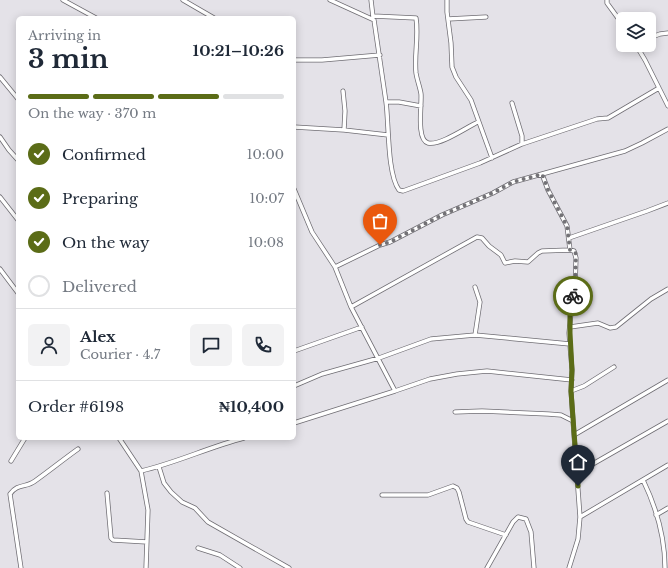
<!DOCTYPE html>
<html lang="en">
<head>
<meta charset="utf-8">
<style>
  :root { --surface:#fff; --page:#f2f2f3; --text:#1f2937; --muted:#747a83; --line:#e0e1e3; --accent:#5b6c17 }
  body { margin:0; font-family:"Libre Baskerville",serif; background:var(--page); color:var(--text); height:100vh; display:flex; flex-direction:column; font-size:15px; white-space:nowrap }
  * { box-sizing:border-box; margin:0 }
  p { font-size:13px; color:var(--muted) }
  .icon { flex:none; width:22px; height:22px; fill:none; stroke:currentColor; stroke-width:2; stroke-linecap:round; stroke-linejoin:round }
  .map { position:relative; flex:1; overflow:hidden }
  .details { position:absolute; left:16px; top:16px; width:280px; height:424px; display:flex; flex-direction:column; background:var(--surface); border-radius:6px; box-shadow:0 2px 10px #0003 }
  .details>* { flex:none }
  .buttons { position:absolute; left:616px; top:12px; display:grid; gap:8px }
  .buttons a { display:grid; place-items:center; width:40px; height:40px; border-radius:6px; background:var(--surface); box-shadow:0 2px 10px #0003; font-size:20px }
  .pin { position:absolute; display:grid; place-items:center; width:34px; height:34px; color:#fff; margin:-41px -17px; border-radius:50% 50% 50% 0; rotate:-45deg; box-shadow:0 0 4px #0007 }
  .pin .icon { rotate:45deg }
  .courier { position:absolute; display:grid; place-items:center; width:40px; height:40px; margin:-20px; border:3px solid #5b6c17; border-radius:50%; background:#fff; color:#222; box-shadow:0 1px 5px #0007 }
  .summary em { font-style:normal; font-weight:800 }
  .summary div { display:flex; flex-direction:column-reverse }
  .summary { display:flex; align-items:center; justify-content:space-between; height:68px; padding:0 12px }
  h1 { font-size:26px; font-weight:800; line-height:30px }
  .bar { display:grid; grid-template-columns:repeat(4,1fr); gap:6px 4px; align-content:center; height:48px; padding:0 12px }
  .bar i { height:5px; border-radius:3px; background:var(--line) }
  .bar .current { background:var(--accent) }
  .bar p { grid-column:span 4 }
  .line { display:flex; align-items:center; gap:10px; padding:0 12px; border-top:1px solid var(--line) }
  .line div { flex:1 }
  .round { display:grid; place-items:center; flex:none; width:42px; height:42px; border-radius:6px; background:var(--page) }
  ol { padding:0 12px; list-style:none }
  li { display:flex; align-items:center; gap:12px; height:44px }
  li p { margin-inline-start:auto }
  li .icon { padding:4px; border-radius:50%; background:var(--accent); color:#fff; stroke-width:4 }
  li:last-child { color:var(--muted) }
  li i { width:22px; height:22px; border:2px solid var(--line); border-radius:50% }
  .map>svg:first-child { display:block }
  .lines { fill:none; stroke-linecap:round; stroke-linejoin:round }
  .street-casing { stroke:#6f6d73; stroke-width:5 }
  .street { stroke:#fff; stroke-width:3.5 }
  .done { stroke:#737276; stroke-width:4; stroke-dasharray:0 7.2 }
  .route { stroke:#5b6c17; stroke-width:5 }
</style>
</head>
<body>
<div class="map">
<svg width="668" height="568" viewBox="0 0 668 568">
  <rect width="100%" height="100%" fill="#e4e2e8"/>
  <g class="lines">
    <g class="street-casing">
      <path id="street" d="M63,0L96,18
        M183,0L214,18
        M330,0L374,20C378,47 382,75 386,102C389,123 387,174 399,190L403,191L480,163L522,144L597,119L608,118L659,88
        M371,0L373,17
        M447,0V12L451,43L452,67L456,77L471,100L492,158
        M607,0V3L623,25
        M373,16L416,18C419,36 414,55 416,73C417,80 420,87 421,94C422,104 416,140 428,143C440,146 467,127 478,122
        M448,19L486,17
        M649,38L660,34L668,33
        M636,45L645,60L668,106
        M294,60H322L380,55
        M0,77L18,99
        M343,91L345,111L344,130
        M386,102H399L421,106
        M512,103L522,136V144
        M294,127L344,130L388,135
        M0,137L9,150L18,160
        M542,174L548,190L567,226L570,250
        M294,189L312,232L335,267L351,307L395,391
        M0,197L18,220
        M569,238L647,211L668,203
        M335,267L380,245L390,242L442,215L493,193L513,182L625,151L642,143L668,129
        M0,269L18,293
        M475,287L480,302L475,335
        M351,307L477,237L482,238L489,246L501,255L505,263L515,261L528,262L538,253L542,251L570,250L574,251L576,258L575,290L572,303L569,333L572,370L571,391L574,435L580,517L578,539L569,568
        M570,327L598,323L610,328L616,327L651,299L668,289
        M294,351L362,327
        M294,386L322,374L379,358L431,339L475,335L570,344
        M571,391L584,386L614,367
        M455,412L482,411L548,414L561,415L573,421
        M294,423L395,391L430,379L457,374L487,371L572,380
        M574,435L668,380
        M119,438L141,471L148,510L146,568
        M11,461L25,438
        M159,467L164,483L171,492L182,502L195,508L208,522L289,568
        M141,471C176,463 209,447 244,438
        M577,473L668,421
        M643,480C656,507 665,538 665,568
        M107,493L111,538L113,540L147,542
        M382,495H428L453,486L457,488L459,492L466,519L468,522L506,535
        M656,515L668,508
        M580,517L668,465
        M198,548L220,555L240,568
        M21,568L10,494C18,483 26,488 35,481C49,471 64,459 78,449
        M487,568L513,522L518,517L526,519L531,532L534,568"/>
    </g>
    <use href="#street" class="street"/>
  </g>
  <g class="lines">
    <path class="done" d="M380,245L390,242L442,215L493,193L513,182L542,174L548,190L567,226L570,250L574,251L576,254L575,290L573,296"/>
    <path class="route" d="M573,296L570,316V333L572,370L571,391L578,486"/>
  </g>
</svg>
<div class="buttons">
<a><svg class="icon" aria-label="layers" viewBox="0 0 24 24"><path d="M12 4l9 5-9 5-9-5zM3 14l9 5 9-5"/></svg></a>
</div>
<div class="pin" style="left:380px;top:245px;background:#ea580c"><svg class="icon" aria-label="bag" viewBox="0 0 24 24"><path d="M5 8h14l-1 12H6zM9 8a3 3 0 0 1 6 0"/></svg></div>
<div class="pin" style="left:578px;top:486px;background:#1f2937"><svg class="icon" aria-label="home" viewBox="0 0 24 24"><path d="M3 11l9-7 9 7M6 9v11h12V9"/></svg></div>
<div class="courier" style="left:573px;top:296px"><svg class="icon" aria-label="bike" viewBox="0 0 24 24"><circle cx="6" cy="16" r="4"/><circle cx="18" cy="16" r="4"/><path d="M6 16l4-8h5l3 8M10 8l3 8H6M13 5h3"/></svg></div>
<section class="details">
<div class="summary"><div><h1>3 min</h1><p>Arriving in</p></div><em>10:21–10:26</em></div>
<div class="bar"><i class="current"></i><i class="current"></i><i class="current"></i><i></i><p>On the way · 370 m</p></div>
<ol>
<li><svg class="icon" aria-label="check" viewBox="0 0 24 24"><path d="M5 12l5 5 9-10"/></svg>Confirmed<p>10:00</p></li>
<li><svg class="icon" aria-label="check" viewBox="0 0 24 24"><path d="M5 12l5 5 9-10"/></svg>Preparing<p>10:07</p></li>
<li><svg class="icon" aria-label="check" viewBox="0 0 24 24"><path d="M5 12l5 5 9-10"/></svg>On the way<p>10:08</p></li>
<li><i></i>Delivered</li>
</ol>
<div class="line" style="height:72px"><a class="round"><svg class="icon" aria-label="person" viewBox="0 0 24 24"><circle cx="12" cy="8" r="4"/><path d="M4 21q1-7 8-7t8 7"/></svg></a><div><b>Alex</b><p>Courier · 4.7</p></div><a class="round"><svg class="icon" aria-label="chat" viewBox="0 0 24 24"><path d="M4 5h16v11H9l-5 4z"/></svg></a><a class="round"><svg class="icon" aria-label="phone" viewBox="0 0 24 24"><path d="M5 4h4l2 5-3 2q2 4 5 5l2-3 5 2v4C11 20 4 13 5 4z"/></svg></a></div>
<div class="line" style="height:52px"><div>Order #6198</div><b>₦10,400</b></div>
</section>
</div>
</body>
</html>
